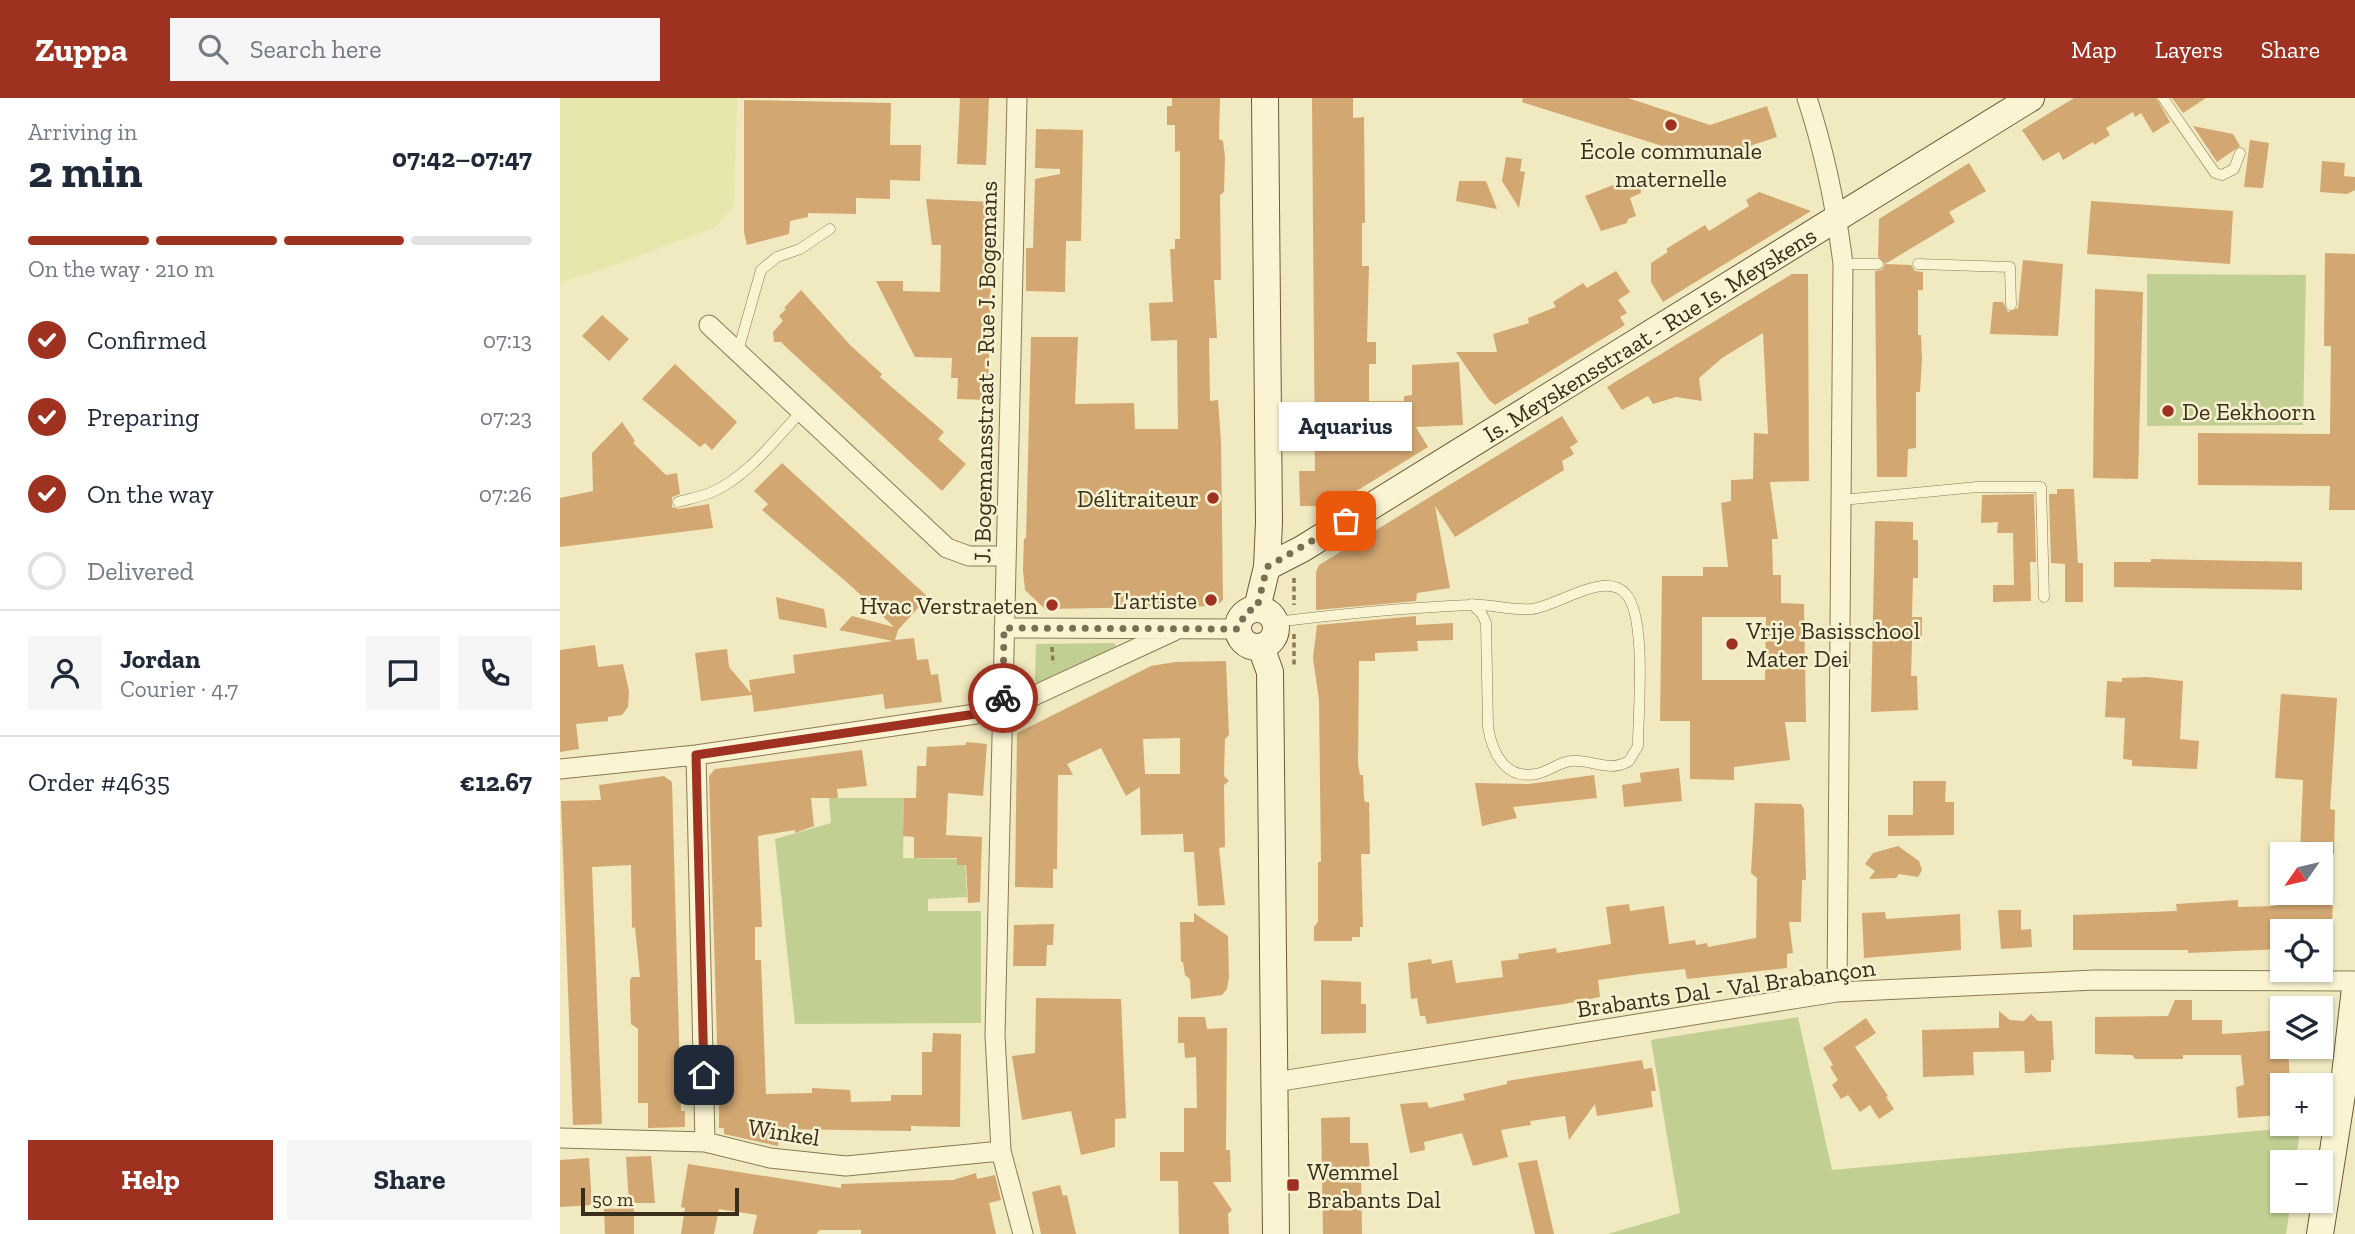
<!DOCTYPE html>
<html lang="en">
<head>
<meta charset="utf-8">
<style>
  :root { --surface:#fff; --page:#f6f6f7; --text:#1f2937; --muted:#747a83; --line:#e0e1e3; --accent:#9f3121 }
  body { margin:0; font-family:"Zilla Slab",serif; background:var(--page); color:var(--text); height:100vh; display:flex; flex-direction:column; font-size:26px; white-space:nowrap }
  * { box-sizing:border-box; margin:0 }
  p { font-size:23px; color:var(--muted) }
  .icon { flex:none; width:38px; height:38px; fill:none; stroke:currentColor; stroke-width:2; stroke-linecap:round; stroke-linejoin:round }
  .map { position:relative; flex:1; overflow:hidden }
  .drawer { display:flex; flex-direction:column; background:var(--surface); width:560px }
  .drawer>* { flex:none }
  .needle { width:46px; rotate:236deg }
  .tools { position:absolute; left:1710px; top:744px; display:grid; gap:14px }
  .tools a { display:grid; place-items:center; width:63px; height:63px; border-radius:0px; background:var(--surface); box-shadow:0 2px 5px #0004; font-size:35px }
  .scale { position:absolute; left:21px; bottom:18px; width:158px; box-sizing:border-box; padding-left:7px; border:4px solid #392e1c; border-top:0; font-size:19px; line-height:24px; white-space:nowrap; color:#392e1c; -webkit-text-stroke:5px #f8f1cf; paint-order:stroke }
  .pin { position:absolute; display:grid; place-items:center; width:60px; height:60px; color:#fff; margin:-30px; border-radius:14px; box-shadow:0 4px 10px #0006 }
  .courier { position:absolute; display:grid; place-items:center; width:70px; height:70px; margin:-35px; border:5px solid #9f3121; border-radius:50%; background:#fff; color:#222; box-shadow:0 2px 9px #0007 }
  .bubble { position:absolute; height:49px; border-radius:0px; background:var(--surface); box-shadow:0 2px 5px #0004; font-size:23px; font-weight:700; line-height:49px; text-align:center }
  .head em { font-style:normal; font-weight:700 }
  .head div { display:flex; flex-direction:column-reverse }
  .head { display:flex; align-items:center; justify-content:space-between; height:119px; padding:0 28px }
  h1 { font-size:46px; font-weight:700; line-height:52px }
  .bar { display:grid; grid-template-columns:repeat(4,1fr); gap:10px 7px; align-content:center; height:84px; padding:0 28px }
  .bar i { height:9px; border-radius:5px; background:var(--line) }
  .bar .current { background:var(--accent) }
  .bar p { grid-column:span 4 }
  .line { display:flex; align-items:center; gap:18px; padding:0 28px; border-top:2px solid var(--line) }
  .line div { flex:1 }
  .round { display:grid; place-items:center; flex:none; width:74px; height:74px; border-radius:0px; background:var(--page) }
  ol { padding:0 28px; list-style:none }
  li { display:flex; align-items:center; gap:21px; height:77px }
  li p { margin-inline-start:auto }
  li .icon { padding:7px; border-radius:50%; background:var(--accent); color:#fff; stroke-width:4 }
  li:last-child { color:var(--muted) }
  li i { width:38px; height:38px; border:4px solid var(--line); border-radius:50% }
  .button { display:flex; gap:14px; margin-top:auto; padding:14px 28px }
  .button a { flex:1; height:80px; border-radius:0px; background:var(--accent); color:#fff; font-size:28px; font-weight:700; line-height:80px; text-align:center }
  .button a+a { background:var(--page); color:var(--text) }
  header { display:flex; align-items:center; gap:42px; box-sizing:border-box; height:98px; padding:0 35px; background:var(--accent); color:#fff }
  header strong { font-size:33px }
  nav { display:flex; gap:38px; margin-inline-start:auto; font-size:24px }
  .search { width:490px; height:63px; background:var(--page); display:flex; align-items:center; gap:18px; box-sizing:border-box; padding:0 24px; border-radius:0px; color:var(--muted); font-size:26px }
  main { display:flex; flex:1; min-height:0 }
  .map>svg:first-child { display:block }
  .farmland { fill:#e7e6ac }
  .green { fill:#c1d092 }
  .building { fill:#d2a772; fill-rule:evenodd }
  .lines { fill:none; stroke-linecap:round; stroke-linejoin:round }
  .lane-casing { stroke:#8b7956; stroke-width:11 }
  .street-casing { stroke:#8b7956; stroke-width:21 }
  .secondary-casing { stroke:#6d5a39; stroke-width:28 }
  .path { stroke:#8b7956; stroke-width:3.5; stroke-dasharray:5 3.5; stroke-linecap:butt }
  .lane { stroke:#fbf4d3; stroke-width:10 }
  .street { stroke:#fbf4d3; stroke-width:19 }
  .secondary { stroke:#fbf4d3; stroke-width:26 }
  .done { stroke:#796f55; stroke-width:7; stroke-dasharray:0 12.6 }
  .route { stroke:#9f3121; stroke-width:9 }
  .poi-dot { fill:#9f3121; stroke:#f8f1cf; stroke-width:2.5 }
  .labels { text-anchor:middle; dominant-baseline:central; stroke-width:5; stroke-linejoin:round; paint-order:stroke }
  .poi-label { font-size:24px; fill:#392e1c; stroke:#f8f1cf; text-anchor:start }
  .street-label { font-size:24px; fill:#392e1c; stroke:#f8f1cf }
</style>
</head>
<body>
<header>
<strong>Zuppa</strong>
<div class="search"><svg class="icon" aria-label="search" viewBox="0 0 24 24"><circle cx="10" cy="10" r="6"/><path d="M15 15l6 6"/></svg>Search here</div>
<nav><a>Map</a><a>Layers</a><a>Share</a></nav>
</header>
<main>
<section class="drawer">
<div class="head"><div><h1>2 min</h1><p>Arriving in</p></div><em>07:42–07:47</em></div>
<div class="bar"><i class="current"></i><i class="current"></i><i class="current"></i><i></i><p>On the way · 210 m</p></div>
<ol>
<li><svg class="icon" aria-label="check" viewBox="0 0 24 24"><path d="M5 12l5 5 9-10"/></svg>Confirmed<p>07:13</p></li>
<li><svg class="icon" aria-label="check" viewBox="0 0 24 24"><path d="M5 12l5 5 9-10"/></svg>Preparing<p>07:23</p></li>
<li><svg class="icon" aria-label="check" viewBox="0 0 24 24"><path d="M5 12l5 5 9-10"/></svg>On the way<p>07:26</p></li>
<li><i></i>Delivered</li>
</ol>
<div class="line" style="height:126px"><a class="round"><svg class="icon" aria-label="person" viewBox="0 0 24 24"><circle cx="12" cy="8" r="4"/><path d="M4 21q1-7 8-7t8 7"/></svg></a><div><b>Jordan</b><p>Courier · 4.7</p></div><a class="round"><svg class="icon" aria-label="chat" viewBox="0 0 24 24"><path d="M4 5h16v11H9l-5 4z"/></svg></a><a class="round"><svg class="icon" aria-label="phone" viewBox="0 0 24 24"><path d="M5 4h4l2 5-3 2q2 4 5 5l2-3 5 2v4C11 20 4 13 5 4z"/></svg></a></div>
<div class="line" style="height:91px"><div>Order #4635</div><b>€12.67</b></div>
<div class="button"><a>Help</a><a>Share</a></div>
</section>
<div class="map">
<svg width="1795" height="1136" viewBox="0 0 1795 1136">
  <rect width="100%" height="100%" fill="#f1e9bf"/>
  <path class="farmland" d="M0,0H177L174,107L156,129L32,175L0,184Z"/>
  <path class="green" d="M1587,176L1746,177L1743,327L1587,328Z
    M554,545L556,548L481,587L475,583L476,546Z
    M269,700H344L343,760L405,761L407,799L368,801V813H421V925L235,926L215,741L271,725Z
    M1238,919L1272,1072L1740,1029L1736,1064H1722V1102L1731,1103L1726,1136H1048L1120,1115L1091,942Z"/>
  <path class="building" d="M400,0H429L426,67L397,66Z
    M612,0H660L659,41L663,43L665,59L664,94L660,97L661,182H654L657,240H649L650,303L658,302L661,344L663,502L656,508L485,511L465,492L463,472L464,440L466,441L471,239H518L515,306L574,305L575,331H618L617,242L591,243L589,205L613,204L610,151H615V141H620V53L615,54V27H607V8H612Z
    M752,0H793V20L804,19L805,125H802V168H809L807,244H816V266H809V303H844V298L852,297V267L899,264L903,327L856,329L868,349L764,413L755,408H740L739,373H755Z
    M963,0H1068L1150,27L1207,8L1217,39L1147,62L962,4Z
    M1514,0H1596L1610,24L1593,35L1581,15L1575,19L1573,14L1546,30L1550,37L1534,47L1533,44L1503,62L1499,54L1483,63L1462,32Z
    M1612,0H1646L1623,15Z
    M184,2L331,5L330,47H361L360,83L330,82V101L296,100V116L248,115V119L230,123L229,136L187,147L184,134Z
    M1633,28L1673,36L1680,48L1657,64Z
    M476,31L523,32L521,143H506L505,194L466,193V150H473L475,81L500,76V71L475,70Z
    M1690,42L1709,45L1703,90L1684,89Z
    M946,59L962,61L960,73L965,74L959,110L942,83Z
    M1762,63L1785,65L1784,78L1795,79V92L1787,96L1760,94Z
    M1409,65L1426,93L1389,114L1395,124L1325,166L1318,159L1319,121Z
    M1079,77L1081,95L1070,100L1076,118L1068,121L1067,125L1041,133L1025,98Z
    M899,83H926L937,111L896,103Z
    M1199,94L1251,113L1103,204L1091,184V165L1108,154L1106,151L1145,127L1149,133L1189,108L1186,102Z
    M366,101L433,104L428,302L397,301L398,280H391L392,260L355,259L316,183H343V193L380,194L381,147H372Z
    M1531,103L1673,113L1670,166L1527,156Z
    M1765,155L1795,156V412H1769L1770,388L1638,387V335L1770,336L1771,248H1764Z
    M1463,162L1503,166L1498,238L1430,236L1433,204H1443L1448,214L1458,210Z
    M1325,166L1351,167L1355,173L1363,174V192H1358V237H1361L1362,261L1360,294H1356V350L1348,351L1347,379H1317L1315,173L1322,172Z
    M1056,173L1070,194L1058,202L1067,215L1060,219L1065,227L935,307L929,302L896,254H937L933,236L969,225L968,220L996,209L993,204L1023,185L1027,190Z
    M1232,176H1248L1249,383L1210,384L1218,441H1212L1213,477H1221V505L1244,506L1246,624H1225L1230,662L1174,669V682L1130,681V623H1100L1102,478H1143V469H1168L1161,405L1171,403V382L1193,381L1194,335L1208,336L1203,235L1162,260L1139,280L1142,303L1116,299L1093,306L1088,298L1062,312L1047,289ZM1142,519H1206L1205,582H1142Z
    M1535,191L1583,194L1578,381L1533,380Z
    M241,192L290,247L322,276L320,279L384,334L378,341L406,366L382,393L227,250L221,244H214L213,234L223,223L219,218L226,211L224,210Z
    M42,217L69,241L49,263L22,238Z
    M115,266L177,324L152,352L145,345L140,349L82,301Z
    M1002,318L1018,344L1010,349L1014,356L1002,363L1004,372L895,439L875,408L890,490L857,495L856,503L756,512V474L759,467Z
    M62,324L75,343L73,345L106,377L117,375L120,396L112,399V409L119,411L149,406L153,430L0,449V400L33,393L32,355Z
    M222,365L368,499L338,532L335,542L354,540L357,562L368,561L371,577L378,576L382,604L325,611L323,596L194,614L192,597L141,603L135,555L167,551L169,569L191,595L189,582L235,575L233,557L333,543L279,532L292,518L334,529L290,487L202,412L208,406L194,393Z
    M1497,391H1514L1518,465H1523V504H1505V466L1491,465L1489,396H1497Z
    M1474,396L1476,464H1470L1471,503L1433,504V487H1454L1453,435H1437L1438,424L1421,425L1422,397Z
    M1315,423L1353,424V442H1358V480H1353L1352,519H1362V542H1352L1351,578H1357L1358,612L1311,614Z
    M1591,461L1742,464V492L1554,489V464H1591Z
    M216,499L264,511L267,530L219,521Z
    M856,518V527L893,525V542L857,543L858,553L815,555V563H799L798,666L800,677H803L804,699L805,704H809L810,756H801L803,829H800V839H792V843H754V829L758,824V764H761L759,602L753,560L757,527Z
    M35,547L38,569L63,566L69,593L68,609L62,617L48,619V623L16,626L19,651L0,654V552Z
    M666,563L669,637L665,641L664,678L669,683L664,687L665,749L659,750L665,807L638,808L634,754H624L623,736L581,737L580,689L566,698L541,650L507,666L513,677H498L497,771H493V790L455,789L457,635L591,568L615,564ZM620,640V676H585L583,641Z
    M1587,579L1623,583L1620,641L1639,643L1637,671L1572,668V662L1563,661L1565,620L1545,619L1547,583L1562,584V580Z
    M1721,596L1777,600L1770,711L1775,712L1774,756H1740L1743,682L1715,680Z
    M406,644L427,646L423,698L388,695L386,737L422,739L420,804L408,805L406,767H397V760H354V739L343,738L344,700H356L357,668H366L367,649L406,647Z
    M302,652L307,688L277,691L278,700H251L254,728L235,735V732L198,738L202,829H195V862H201L206,996L252,995V990L290,992L291,1004L331,1003V997H362V954H372L373,935L401,936L400,1029L351,1028V1033L219,1031L218,1048L164,1036V1030H159V1010L149,678L155,671Z
    M1119,670L1122,703L1064,709L1062,687L1081,684L1080,675Z
    M1034,677L1037,700L953,709L957,720L922,728L915,685L969,686Z
    M104,678L112,684L121,1013H125V1029L88,1030V1005H78V931L71,926L70,896V882L72,879H80L75,829L72,830L71,767L32,769L42,1026L13,1027L1,703L41,702L39,687Z
    M1353,683H1386L1385,704H1394V737L1328,738V717H1353Z
    M1195,705L1241,706L1244,711L1246,782H1242L1241,824H1229L1233,855L1227,856V870L1127,881L1125,871L1080,876L1038,882L1040,899L1004,906L867,926L865,918H860L857,900L851,901L848,865L871,861L872,866L892,862L896,885L943,879L941,863L959,861L958,856L996,850L997,855L1051,846L1046,809L1069,806L1070,813L1104,808L1109,846L1135,842L1136,847L1147,845L1148,849L1196,840L1197,780L1191,775Z
    M1338,748L1359,763L1362,772L1358,779L1339,776L1336,780L1309,781L1315,773L1305,766L1313,755Z
    M1716,794H1773L1772,833H1722V851L1628,855V852H1513V817L1617,813L1616,806L1678,802V809L1716,808Z
    M1438,812H1461V832L1471,831L1472,849L1441,851Z
    M1325,814L1326,821L1400,816L1401,852L1304,860L1302,815Z
    M634,815L668,838L669,879L667,891L662,897L631,901L630,881L625,877L623,864H621L620,824H634Z
    M494,826L493,847H487L486,868H453L454,827Z
    M761,882L801,884V906H806V935L761,936Z
    M476,900L561,901L566,1020L555,1021V1049L521,1057L511,1013L462,1022L452,958L475,955Z
    M1615,902H1632V922H1662V936L1722,932V948H1728L1730,986L1722,987L1721,1017L1678,1020L1676,989L1684,987L1681,957H1623V961H1575L1572,957L1535,956V919L1608,918Z
    M1439,913L1450,922L1464,923L1471,916L1478,923H1492L1494,962H1491V974L1465,975L1464,953L1413,954L1414,977L1363,979L1362,932L1439,930Z
    M618,919H645L647,931L667,930L666,1052H670L671,1084H653L672,1112L668,1116L669,1136H619L618,1083H600V1054H624V1010H637L636,959L625,960L624,945H618Z
    M1306,920L1316,935L1295,949L1328,998L1326,999L1334,1011L1319,1021L1310,1007L1300,1014L1288,997L1281,1001L1272,987L1278,982L1270,969L1273,967L1263,950Z
    M1082,962L1084,971L1092,970L1096,993H1091L1093,1009L1037,1018L1035,1006L1009,1042L1005,1018L970,1023L971,1027L941,1032L948,1059L913,1068L902,1035L864,1044L865,1052L850,1055L840,1006L867,1004L869,1010L905,1002L903,996L947,986V983Z
    M790,1019V1045H808L810,1073L801,1074L802,1136H763L761,1020Z
    M91,1058L95,1105H69L66,1059Z
    M29,1060L32,1107L0,1109V1062Z
    M977,1062L994,1136H975L958,1065Z
    M128,1066L281,1090V1086L393,1082L416,1075L417,1081L435,1077L441,1102L429,1105L436,1136H301V1132H260L256,1136H193L197,1117L159,1111L154,1136H121L125,1110L121,1109Z
    M500,1087L503,1098L507,1097L516,1136H481L472,1094Z
    M74,1110V1136H45L44,1111Z"/>
  <g class="lines">
    <g class="lane-casing">
      <path id="lane" d="M1603,0L1655,75L1662,77L1674,71L1680,55
        M1283,166H1318
        M1358,166L1450,169L1451,207
        M178,253L201,172L217,159L240,151L270,131
        M1282,402L1417,389H1481L1484,499
        M118,404C128,401 140,399 150,395C187,380 215,341 242,313
        M716,524C780,516 844,510 908,507C929,505 950,513 972,511C998,508 1045,472 1066,496C1087,520 1078,614 1078,648L1069,663C1050,675 1031,661 1011,663C999,664 988,674 976,676C945,682 932,654 928,629L926,525L922,516L912,506"/>
    </g>
    <g class="street-casing">
      <path id="street" d="M457,0L435,937L441,1053L463,1136
        M1247,0C1265,55 1276,109 1283,166L1277,894
        M149,227L387,450L409,458H445
        M444,530L678,531
        M136,657L145,1044
        M0,671L136,657L443,612L614,533
        M715,984L1277,894L1534,882L1795,883
        M0,1040L145,1044L210,1060L286,1068L441,1053"/>
    </g>
    <g class="secondary-casing">
      <g id="secondary">
        <path id="s1" d="M707,469L742,451L1471,0"/>
        <path d="M697,510L707,469L709,424L705,0"/>
        <circle cx="697" cy="530" r="19"/>
        <path d="M701,549L710,574L716,1136"/>
        <path d="M1760,1136L1785,977L1795,890"/>
      </g>
    </g>
    <path class="path" d="M734,480V507
      M734,536V567
      M492,549L493,566"/>
    <use href="#lane" class="lane"/>
    <use href="#street" class="street"/>
    <use href="#secondary" class="secondary"/>
  </g>
  <g class="lines">
    <path class="done" d="M443,600L444,530L678,531L686,514L697,510L707,469L786,423"/>
    <path class="route" d="M144,977L136,657L443,612V600"/>
  </g>
  <g class="poi-dot">
    <circle cx="1111" cy="27" r="7"/>
    <circle cx="1608" cy="313" r="7"/>
    <circle cx="653" cy="400" r="7"/>
    <circle cx="651" cy="502" r="7"/>
    <circle cx="492" cy="507" r="7"/>
    <circle cx="1172" cy="546" r="7"/>
    <rect x="726" y="1080" width="14" height="14" rx="3.5"/>
  </g>
  <g class="labels">
    <g class="poi-label">
      <text x="1111" y="52" text-anchor="middle">École communale<tspan x="1111" dy="28">maternelle</tspan></text>
      <text x="1622" y="313">De Eekhoorn</text>
      <text x="639" y="400" text-anchor="end">Délitraiteur</text>
      <text x="637" y="502" text-anchor="end">L'artiste</text>
      <text x="478" y="507" text-anchor="end">Hvac Verstraeten</text>
      <text x="1186" y="532">Vrije Basisschool<tspan x="1186" dy="28">Mater Dei</tspan></text>
      <text x="747" y="1073">Wemmel<tspan x="747" dy="28">Brabants Dal</tspan></text>
    </g>
    <g class="street-label">
      <text stroke="none"><textPath href="#s1" startOffset="448">Is. Meyskensstraat - Rue Is. Meyskens</textPath></text>
      <text transform="translate(425 274) rotate(-89)">J. Bogemansstraat - Rue J. Bogemans</text>
      <text transform="translate(1166 890) rotate(-8)">Brabants Dal - Val Brabançon</text>
      <text transform="translate(224 1034) rotate(9)">Winkel</text>
    </g>
  </g>
</svg>
<div class="tools">
<a><svg class="needle" viewBox="-14 -14 28 28"><path d="M0-13l5 13h-10z" fill="#e53935"/><path d="M0 13l5-13h-10z" fill="#747a83"/></svg></a>
<a><svg class="icon" aria-label="locate" viewBox="0 0 24 24"><circle cx="12" cy="12" r="6"/><path d="M12 2v4M12 18v4M2 12h4M18 12h4"/></svg></a>
<a><svg class="icon" aria-label="layers" viewBox="0 0 24 24"><path d="M12 4l9 5-9 5-9-5zM3 14l9 5 9-5"/></svg></a>
<a>+</a>
<a>−</a>
</div>
<div class="scale">50 m</div>
<div class="pin" style="left:786px;top:423px;background:#ea580c"><svg class="icon" aria-label="bag" viewBox="0 0 24 24"><path d="M5 8h14l-1 12H6zM9 8a3 3 0 0 1 6 0"/></svg></div>
<div class="pin" style="left:144px;top:977px;background:#1f2937"><svg class="icon" aria-label="home" viewBox="0 0 24 24"><path d="M3 11l9-7 9 7M6 9v11h12V9"/></svg></div>
<div class="courier" style="left:443px;top:600px"><svg class="icon" aria-label="bike" viewBox="0 0 24 24"><circle cx="6" cy="16" r="4"/><circle cx="18" cy="16" r="4"/><path d="M6 16l4-8h5l3 8M10 8l3 8H6M13 5h3"/></svg></div>
<div class="bubble" style="left:719px;top:304px;width:133px">Aquarius</div>
</div>
</main>
</body>
</html>
